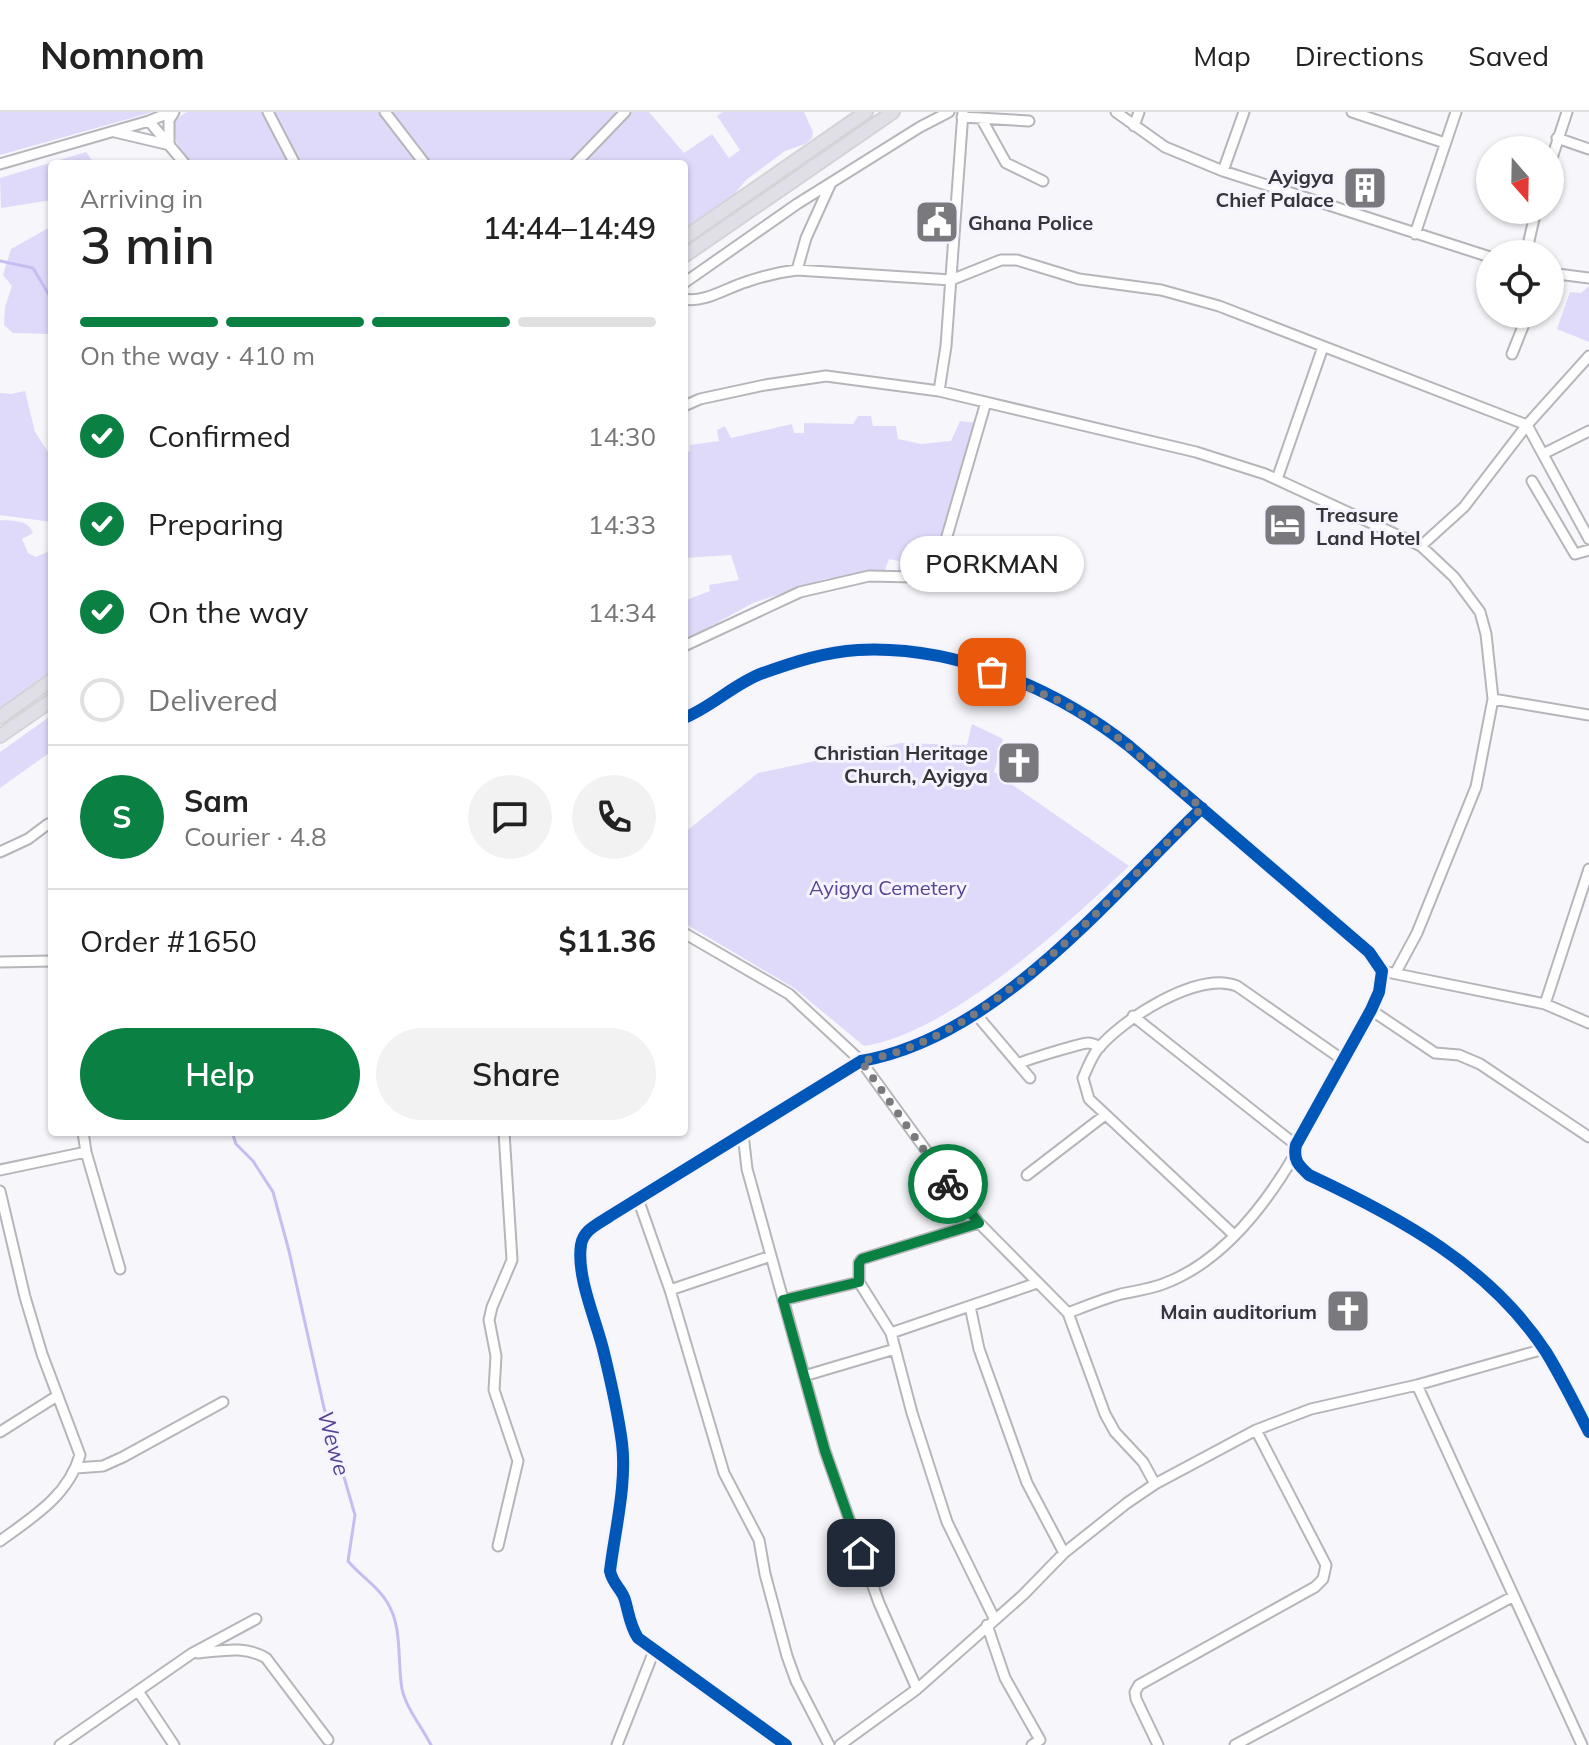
<!DOCTYPE html>
<html lang="en">
<head>
<meta charset="utf-8">
<style>
  :root { --surface:#fff; --page:#f2f2f2; --text:#222; --muted:#767676; --line:#e0e0e0; --accent:#0b8043 }
  body { margin:0; font-family:Mulish,sans-serif; background:var(--page); color:var(--text); height:100vh; display:flex; flex-direction:column; font-size:30px; white-space:nowrap }
  * { box-sizing:border-box; margin:0 }
  p { font-size:26px; color:var(--muted) }
  .icon { flex:none; width:44px; height:44px; fill:none; stroke:currentColor; stroke-width:2; stroke-linecap:round; stroke-linejoin:round }
  .map { position:relative; flex:1; overflow:hidden }
  .drawer { position:absolute; left:48px; top:48px; width:640px; height:976px; display:flex; flex-direction:column; background:var(--surface); border-radius:8px; box-shadow:0 2px 6px #0004 }
  .drawer>* { flex:none }
  .needle { width:52px; rotate:160deg }
  .buttons { position:absolute; left:1476px; top:24px; display:grid; gap:16px }
  .buttons a { display:grid; place-items:center; width:88px; height:88px; border-radius:50%; background:var(--surface); box-shadow:0 2px 6px #0004; font-size:40px }
  .pin { position:absolute; display:grid; place-items:center; width:68px; height:68px; color:#fff; margin:-34px; border-radius:16px; box-shadow:0 4px 12px #0006 }
  .courier { position:absolute; display:grid; place-items:center; width:80px; height:80px; margin:-40px; border:6px solid #0b8043; border-radius:50%; background:#fff; color:#222; box-shadow:0 2px 10px #0007 }
  .bubble { position:absolute; height:56px; border-radius:28px; background:var(--surface); box-shadow:0 2px 6px #0004; font-size:26px; font-weight:600; line-height:56px; text-align:center }
  .headline em { font-style:normal; font-weight:600 }
  .headline div { display:flex; flex-direction:column-reverse }
  .headline { display:flex; align-items:center; justify-content:space-between; height:136px; padding:0 32px }
  h1 { font-size:52px; font-weight:600; line-height:60px }
  .bar { display:grid; grid-template-columns:repeat(4,1fr); gap:12px 8px; align-content:center; height:96px; padding:0 32px }
  .bar i { height:10px; border-radius:6px; background:var(--line) }
  .bar .selected { background:var(--accent) }
  .bar p { grid-column:span 4 }
  .line { display:flex; align-items:center; gap:20px; padding:0 32px; border-top:2px solid var(--line) }
  .line div { flex:1 }
  .round { display:grid; place-items:center; flex:none; width:84px; height:84px; border-radius:42px; background:var(--page) }
  ol { padding:0 32px; list-style:none }
  li { display:flex; align-items:center; gap:24px; height:88px }
  li p { margin-inline-start:auto }
  li .icon { padding:8px; border-radius:50%; background:var(--accent); color:#fff; stroke-width:4 }
  li:last-child { color:var(--muted) }
  li i { width:44px; height:44px; border:4px solid var(--line); border-radius:50% }
  .cta { display:flex; gap:16px; margin-top:auto; padding:16px 32px }
  .cta a { flex:1; height:92px; border-radius:48px; background:var(--accent); color:#fff; font-size:32px; font-weight:600; line-height:92px; text-align:center }
  .cta a+a { background:var(--page); color:var(--text) }
  header { display:flex; align-items:center; gap:48px; box-sizing:border-box; height:112px; padding:0 40px; background:var(--surface); border-bottom:2px solid var(--line) }
  header strong { font-size:38px }
  nav { display:flex; gap:44px; margin-inline-start:auto; font-size:28px }
  .map>svg:first-child { display:block }
  .green { fill:#dfdaf9 }
  .lines { fill:none; stroke-linecap:round; stroke-linejoin:round }
  .stream { stroke:#c6bef0; stroke-width:3 }
  .minor-casing { stroke:#b6b6ba; stroke-width:13 }
  .highway-casing { stroke:#d4d3d6; stroke-width:16 }
  .minor { stroke:#fefefe; stroke-width:9 }
  .highway { stroke:#e0dee7; stroke-width:12 }
  .cycleway-casing { stroke:#f4f3fe; stroke-width:17 }
  .cycleway { stroke:#0057b8; stroke-width:12 }
  .done { stroke:#79797e; stroke-width:8; stroke-dasharray:0 14.4 }
  .route { stroke:#0b8043; stroke-width:10 }
  .labels { text-anchor:middle; dominant-baseline:central; stroke-width:6; stroke-linejoin:round; paint-order:stroke }
  .poi-label { font-size:20px; font-weight:bold; fill:#36353a; stroke:#f4f3fe; text-anchor:end }
  .park-label { font-size:20px; fill:#574394; stroke:#f4f3fe }
  .water-label { font-size:22px; font-style:italic; fill:#543f90; stroke:#f4f3fe }
</style>
</head>
<body>
<header>
<strong>Nomnom</strong>
<nav><a>Map</a><a>Directions</a><a>Saved</a></nav>
</header>
<div class="map">
<svg width="1589" height="1633" viewBox="0 0 1589 1633">
  <rect width="100%" height="100%" fill="#f6f6fb"/>
  <path class="green" d="M0,0H153L0,43Z
    M187,0H264L290,52H193C181,39 170,26 174,8Z
    M271,0H379L420,52H299Z
    M390,0H618L569,52H430Z
    M632,0H649L684,41L712,22L729,46L740,38L717,4L723,0H804L813,20L812,26L805,32L785,39L746,68L732,85L684,117V52H582Z
    M86,40L95,52H52V88L1,96L0,66Z
    M52,114V261C48,248 52,236 50,222L13,221L4,213L5,195L12,174L3,163L11,137Z
    M1589,174V230L1557,217L1570,180L1581,181Z
    M25,279L35,320L52,346V410L0,403V281L11,282Z
    M858,304H871L873,314H896L898,327L921,332L951,329L960,309L977,311L948,412L935,445L923,443L921,464L898,460L899,449L889,447L885,458L825,467L753,491L684,529V489L710,479L709,473L739,468L731,443L684,446V341L690,339V333L719,329L717,318L725,314L731,326L792,312L794,321H804V311L853,312Z
    M0,408C13,409 28,407 33,421L22,427L28,441L36,445L52,438V562L0,599Z
    M52,603V639L0,676V640Z
    M972,612L1003,627L994,660L1129,754C1066,813 950,921 864,934L794,876L684,811V724L688,718L758,661L901,631L967,633Z"/>
  <g class="lines">
    <path class="stream" d="M0,149L33,156L52,188
      M52,244V248
      M232,1020L236,1032L253,1049L273,1080L289,1139L324,1296L355,1403L348,1449C360,1464 377,1473 387,1490C403,1515 397,1549 402,1577C406,1596 422,1615 431,1633"/>
    <g class="minor-casing">
      <path id="minor" d="M268,0L295,52
        M385,0L425,52
        M1116,0L1165,35L1223,59L1490,145
        M1352,0L1445,31
        M962,5L1029,9
        M981,6L1006,51L1043,69
        M149,9L185,52
        M1134,14L1139,0
        M115,20L170,33
        M1557,26L1589,37
        M169,30V8L174,0
        M0,52L149,9L171,0
        M575,52L625,0
        M1550,52L1567,0
        M1223,59L1244,0
        M1415,122L1456,0
        M1529,142L1528,133L1536,98
        M797,158L806,126L830,73
        M1550,161L1589,166
        M684,171L797,92L920,15L949,0
        M684,187C705,191 726,176 746,170C763,164 779,160 797,158L951,168L1001,148H1017L1079,167L1161,178L1219,194L1527,313L1589,427
        M1512,242L1528,202
        M939,279L946,234L963,0
        M684,294L700,287L765,273L826,264L939,279L1196,340L1265,362L1421,434L1454,465L1480,500L1486,522L1493,587L1476,675L1417,821L1396,860
        M1543,342L1589,319
        M1277,367L1323,235
        M1532,369L1575,442L1589,438
        M945,431L986,290
        M1421,434L1464,395L1527,313L1589,244
        M684,534L800,480L869,464L914,465
        M1493,587L1589,603
        M684,606C712,595 735,571 763,561C794,550 825,540 858,538C954,533 1054,575 1129,634L1369,840L1382,859L1379,880L1371,898L1296,1033C1293,1048 1298,1053 1309,1063C1399,1105 1490,1154 1546,1240C1562,1266 1575,1293 1589,1320
        M0,740L28,727L48,712
        M684,821L789,882L861,949L979,1111L1068,1201L1105,1302L1115,1320L1143,1350L1155,1372
        M0,850L52,849
        M1382,859L1545,892L1589,911
        M1545,892L1589,757
        M1371,898L1435,941L1459,943L1480,952L1589,1025
        M975,901L1030,966
        M1133,904L1296,1033
        M1018,952C1025,948 1082,931 1088,931C1093,931 1096,933 1100,935
        M83,1020L86,1040L120,1157
        M743,1022L747,1057L825,1339L879,1491L917,1577
        M0,1058L86,1040
        M1027,1063L1105,1003
        M0,1079L25,1185L42,1242L80,1343C68,1384 33,1405 0,1429
        M638,1087L670,1178L724,1361L759,1428L765,1462L787,1544L796,1569L829,1633
        M979,1111L862,1147L859,1151V1170L891,1221L912,1301L947,1410L994,1506
        M1234,1123L1089,987L1083,966C1087,957 1091,946 1097,938C1121,908 1198,858 1237,874L1343,948
        M670,1178L771,1144
        M783,1188L859,1170
        M970,1194L979,1237L1027,1371L1064,1441
        M1068,1201C1086,1194 1103,1187 1121,1182C1135,1179 1150,1177 1163,1172C1221,1151 1264,1095 1294,1044
        M891,1221L1037,1171
        M804,1264L895,1237
        M1417,1273L1582,1633
        M0,1320L57,1284
        M76,1356L103,1354L123,1345L223,1290
        M498,1434L518,1349L494,1278L496,1244L489,1208L492,1195L512,1148L504,1020
        M987,1513L1005,1566L1040,1628L1032,1633
        M198,1541C222,1539 244,1533 266,1546L328,1628
        M138,1579L174,1633
        M60,1633L191,1542L256,1507
        M617,1633L654,1539
        M786,1633L638,1526C630,1514 629,1502 625,1488C622,1477 613,1473 610,1459C615,1418 627,1372 622,1331C618,1301 611,1270 604,1241C597,1210 576,1165 581,1133C583,1118 598,1112 610,1104L861,949C996,926 1108,786 1202,696
        M840,1633L917,1577L1023,1483L1064,1441L1127,1391L1155,1372L1256,1318L1311,1297L1417,1273L1544,1237
        M1158,1633L1136,1587L1135,1580L1139,1573L1315,1475L1323,1467L1326,1453L1256,1318
        M1235,1633L1512,1485"/>
    </g>
    <g class="highway-casing">
      <path id="highway" d="M684,126L866,0
        M684,144L893,0
        M0,605L52,568
        M0,624L52,588"/>
    </g>
    <use href="#minor" class="minor"/>
    <use href="#highway" class="highway"/>
    <g class="cycleway-casing">
      <path id="cycleway" d="M684,606C712,595 735,571 763,561C794,550 825,540 858,538C954,533 1054,575 1129,634L1369,840L1382,859L1379,880L1371,898L1296,1033C1293,1048 1298,1053 1309,1063C1399,1105 1490,1154 1546,1240C1562,1266 1575,1293 1589,1320
        M786,1633L638,1526C630,1514 629,1502 625,1488C622,1477 613,1473 610,1459C615,1418 627,1372 622,1331C618,1301 611,1270 604,1241C597,1210 576,1165 581,1133C583,1118 598,1112 610,1104L861,949C996,926 1108,786 1202,696"/>
    </g>
    <use href="#cycleway" class="cycleway"/>
  </g>
  <g class="lines">
    <path class="done" d="M948,1072L861,949C993,927 1109,785 1202,696L1110,619L1060,589L992,560"/>
    <path class="route" d="M861,1441L825,1339L783,1188L859,1170V1151L862,1147L979,1111L948,1072"/>
  </g>
  <defs>
    <g id="building-square" transform="scale(2.3)"><rect x="-9" y="-9" width="18" height="18" rx="4" fill="#79797e" stroke="#f4f3fe"/><path d="M-4-6H4V6H1V3H-1V6H-4ZM-2.5-4.3h1.7v1.8h-1.7ZM.8-4.3h1.7v1.8H.8ZM-2.5-1h1.7V.8h-1.7ZM.8-1h1.7V.8H.8Z" fill="#fff"/></g>
    <g id="civic-square" transform="scale(2.3)"><rect x="-9" y="-9" width="18" height="18" rx="4" fill="#79797e" stroke="#f4f3fe"/><path d="M-.6-6.5H3V-4.5H.6V-3L4-1V1h2V6H-6V1h2V-1L-.6-3ZM-1.2 2.5V6h2.4V2.5Z" fill="#fff"/></g>
    <g id="hotel-square" transform="scale(2.3)"><rect x="-9" y="-9" width="18" height="18" rx="4" fill="#79797e" stroke="#f4f3fe"/><path d="M-6-4.5h1.5V1H6V5H4.5V3h-9V5H-6ZM-4 0a1.8 1.8 0 1 1 3.6 0ZM.5 0V-2.5h3Q6-2.5 6 0Z" fill="#fff"/></g>
    <g id="church-square" transform="scale(2.3)"><rect x="-9" y="-9" width="18" height="18" rx="4" fill="#79797e" stroke="#f4f3fe"/><path d="M-1.2-6h2.4v3.5h3.3v2.4h-3.3V6h-2.4V-.1h-3.3v-2.4h3.3Z" fill="#fff"/></g>
  </defs>
  <g fill-rule="evenodd">
    <use href="#building-square" x="1365" y="76"/>
    <use href="#civic-square" x="937" y="110"/>
    <use href="#hotel-square" x="1285" y="413"/>
    <use href="#church-square" x="1019" y="651"/>
    <use href="#church-square" x="1348" y="1199"/>
  </g>
  <g class="labels">
    <g class="poi-label">
      <text x="1334" y="64">Ayigya<tspan x="1334" dy="23">Chief Palace</tspan></text>
      <text x="968" y="110" text-anchor="start">Ghana Police</text>
      <text x="1316" y="402" text-anchor="start">Treasure<tspan x="1316" dy="23">Land Hotel</tspan></text>
      <text x="988" y="640">Christian Heritage<tspan x="988" dy="23">Church, Ayigya</tspan></text>
      <text x="1317" y="1199">Main auditorium</text>
    </g>
    <g class="park-label">
      <text x="888" y="775">Ayigya Cemetery</text>
    </g>
    <g class="water-label">
      <text transform="translate(334 1331) rotate(74)">Wewe</text>
    </g>
  </g>
</svg>
<div class="buttons">
<a><svg class="needle" viewBox="-14 -14 28 28"><path d="M0-13l5 13h-10z" fill="#e53935"/><path d="M0 13l5-13h-10z" fill="#767676"/></svg></a>
<a><svg class="icon" aria-label="locate" viewBox="0 0 24 24"><circle cx="12" cy="12" r="6"/><path d="M12 2v4M12 18v4M2 12h4M18 12h4"/></svg></a>
</div>
<div class="pin" style="left:992px;top:560px;background:#ea580c"><svg class="icon" aria-label="bag" viewBox="0 0 24 24"><path d="M5 8h14l-1 12H6zM9 8a3 3 0 0 1 6 0"/></svg></div>
<div class="pin" style="left:861px;top:1441px;background:#1f2937"><svg class="icon" aria-label="home" viewBox="0 0 24 24"><path d="M3 11l9-7 9 7M6 9v11h12V9"/></svg></div>
<div class="courier" style="left:948px;top:1072px"><svg class="icon" aria-label="bike" viewBox="0 0 24 24"><circle cx="6" cy="16" r="4"/><circle cx="18" cy="16" r="4"/><path d="M6 16l4-8h5l3 8M10 8l3 8H6M13 5h3"/></svg></div>
<div class="bubble" style="left:900px;top:424px;width:184px">PORKMAN</div>
<section class="drawer">
<div class="headline"><div><h1>3 min</h1><p>Arriving in</p></div><em>14:44–14:49</em></div>
<div class="bar"><i class="selected"></i><i class="selected"></i><i class="selected"></i><i></i><p>On the way · 410 m</p></div>
<ol>
<li><svg class="icon" aria-label="check" viewBox="0 0 24 24"><path d="M5 12l5 5 9-10"/></svg>Confirmed<p>14:30</p></li>
<li><svg class="icon" aria-label="check" viewBox="0 0 24 24"><path d="M5 12l5 5 9-10"/></svg>Preparing<p>14:33</p></li>
<li><svg class="icon" aria-label="check" viewBox="0 0 24 24"><path d="M5 12l5 5 9-10"/></svg>On the way<p>14:34</p></li>
<li><i></i>Delivered</li>
</ol>
<div class="line" style="height:144px"><b class="round" style="background:var(--accent);color:#fff">S</b><div><b>Sam</b><p>Courier · 4.8</p></div><a class="round"><svg class="icon" aria-label="chat" viewBox="0 0 24 24"><path d="M4 5h16v11H9l-5 4z"/></svg></a><a class="round"><svg class="icon" aria-label="phone" viewBox="0 0 24 24"><path d="M5 4h4l2 5-3 2q2 4 5 5l2-3 5 2v4C11 20 4 13 5 4z"/></svg></a></div>
<div class="line" style="height:104px"><div>Order #1650</div><b>$11.36</b></div>
<div class="cta"><a>Help</a><a>Share</a></div>
</section>
</div>
</body>
</html>
